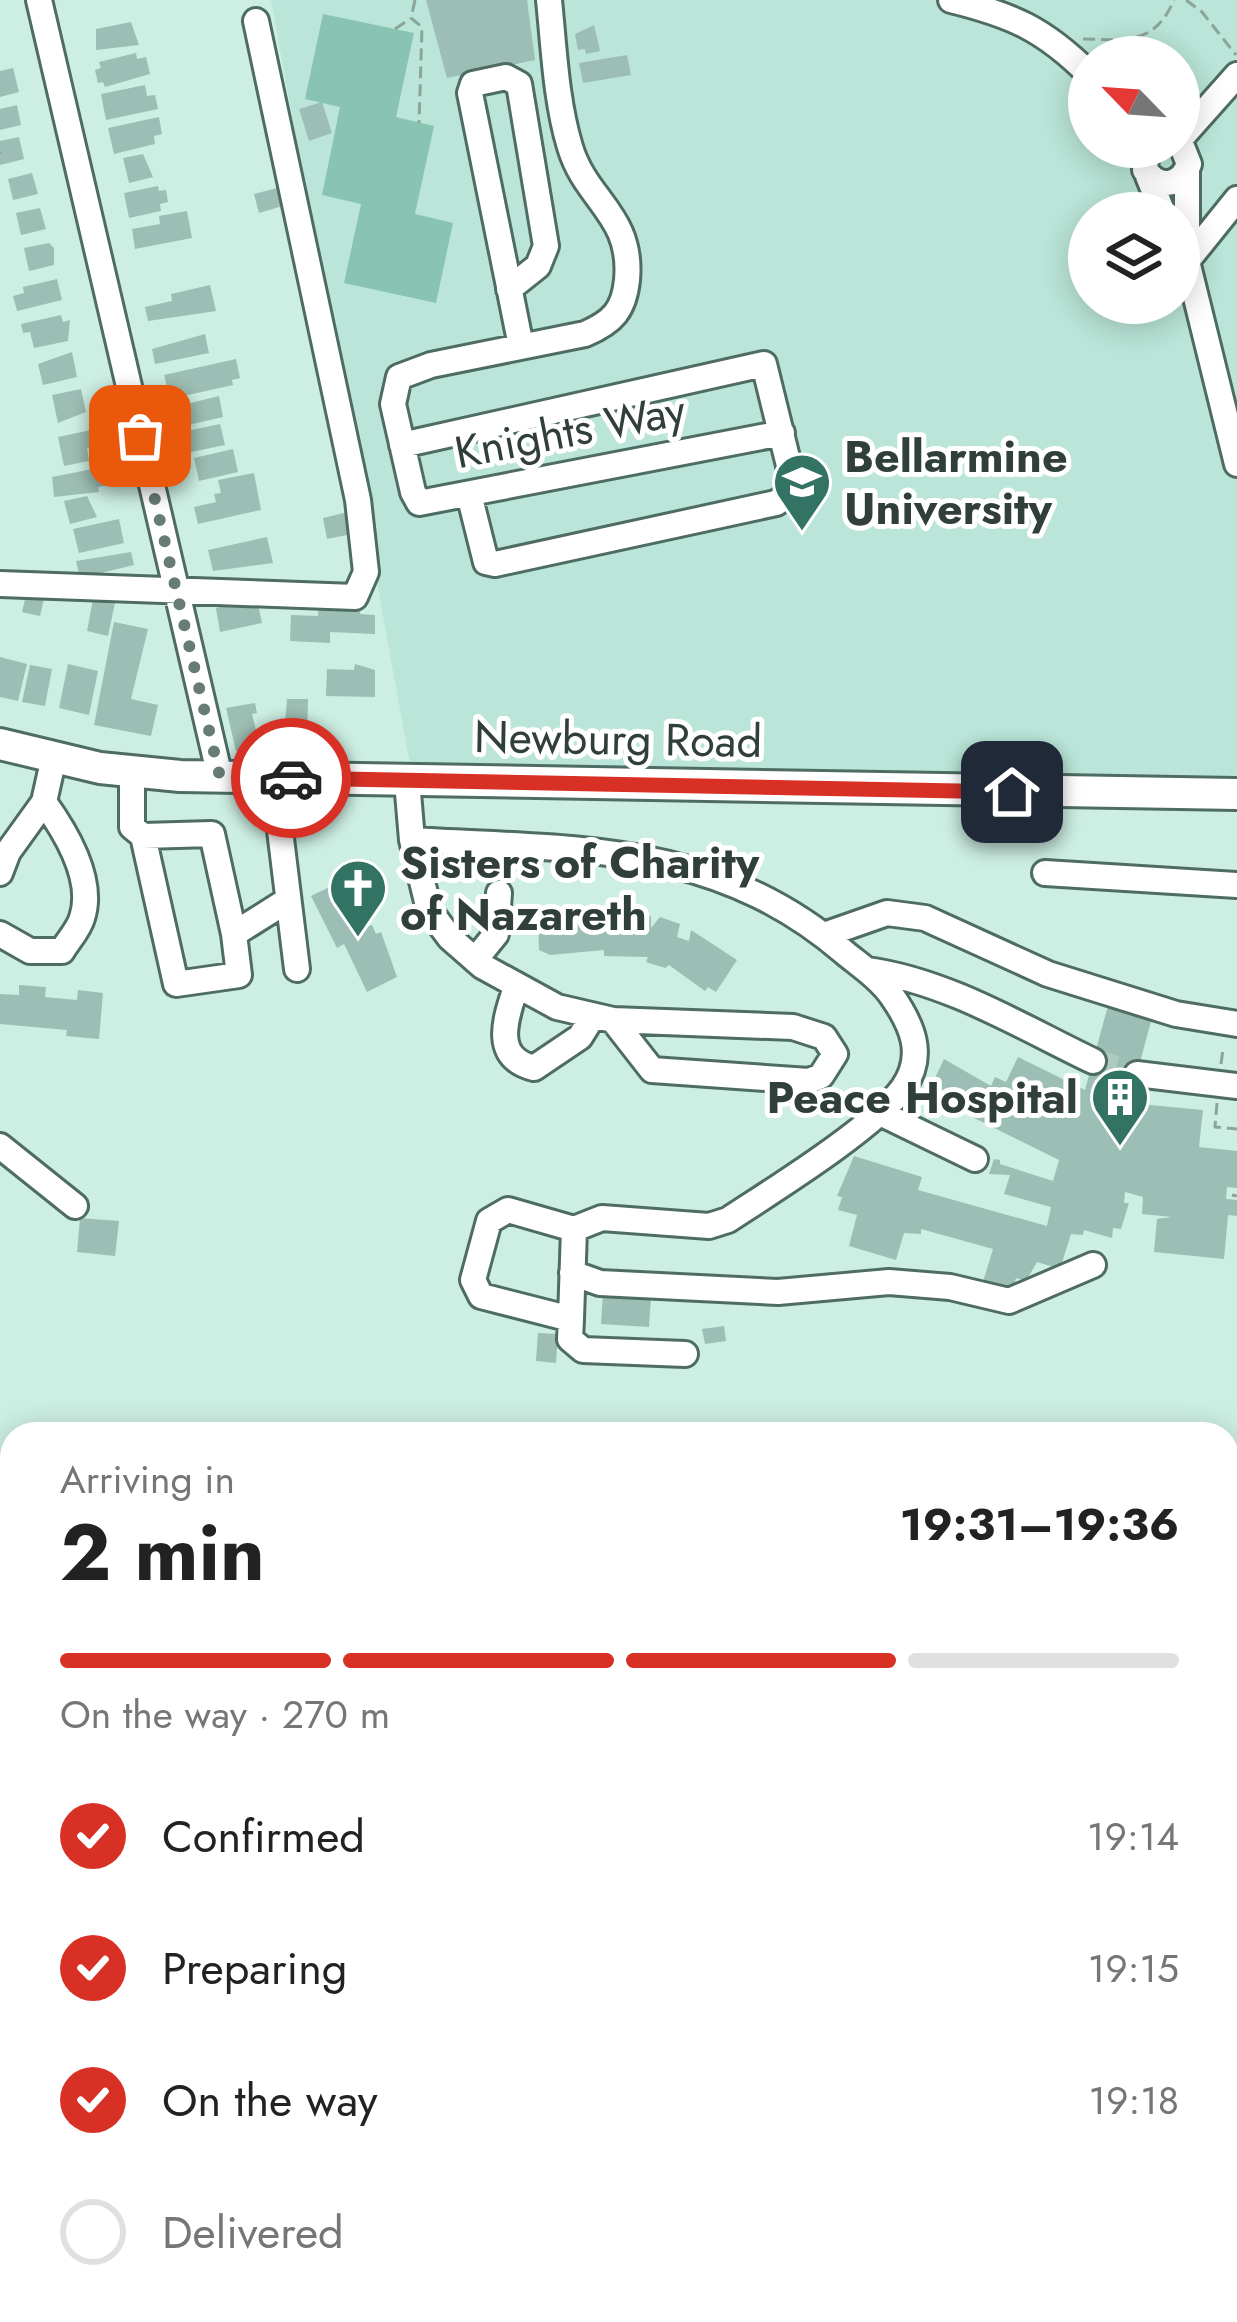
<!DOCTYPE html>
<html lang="en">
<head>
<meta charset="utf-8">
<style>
  :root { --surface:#fff; --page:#f6f6f6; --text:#222; --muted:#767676; --line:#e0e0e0; --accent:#d93025 }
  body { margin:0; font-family:Jost,sans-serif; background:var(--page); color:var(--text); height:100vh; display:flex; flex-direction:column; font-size:45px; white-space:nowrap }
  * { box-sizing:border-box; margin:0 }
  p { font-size:39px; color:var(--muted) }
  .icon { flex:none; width:66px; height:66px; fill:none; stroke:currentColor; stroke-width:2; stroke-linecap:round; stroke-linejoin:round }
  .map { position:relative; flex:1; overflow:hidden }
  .details { position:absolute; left:0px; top:1422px; width:1239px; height:900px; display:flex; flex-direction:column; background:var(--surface); border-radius:36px 36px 0 0; box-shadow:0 6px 30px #0003 }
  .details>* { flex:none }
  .needle { width:78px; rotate:295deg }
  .tools { position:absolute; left:1068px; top:36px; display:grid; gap:24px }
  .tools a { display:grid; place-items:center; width:132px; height:132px; border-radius:50%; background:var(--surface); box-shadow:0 6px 30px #0003; font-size:60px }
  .pin { position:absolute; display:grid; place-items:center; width:102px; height:102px; color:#fff; margin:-51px; border-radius:24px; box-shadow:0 6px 18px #0006 }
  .courier { position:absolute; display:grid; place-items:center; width:120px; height:120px; margin:-60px; border:9px solid #d93025; border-radius:50%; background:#fff; color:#222; box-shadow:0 3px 15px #0007 }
  .headline em { font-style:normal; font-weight:700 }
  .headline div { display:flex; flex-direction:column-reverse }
  .headline { display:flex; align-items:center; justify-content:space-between; height:204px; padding:0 60px }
  h1 { font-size:78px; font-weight:700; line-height:90px }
  .bar { display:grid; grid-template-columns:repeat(4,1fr); gap:18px 12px; align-content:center; height:144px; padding:0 60px }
  .bar i { height:15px; border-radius:9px; background:var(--line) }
  .bar .selected { background:var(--accent) }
  .bar p { grid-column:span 4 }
  ol { padding:0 60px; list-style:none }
  li { display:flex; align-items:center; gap:36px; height:132px }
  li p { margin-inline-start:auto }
  li .icon { padding:12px; border-radius:50%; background:var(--accent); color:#fff; stroke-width:4 }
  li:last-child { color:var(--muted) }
  li i { width:66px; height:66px; border:6px solid var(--line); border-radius:50% }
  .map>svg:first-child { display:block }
  .built { fill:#bae5d8; fill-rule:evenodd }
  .green { fill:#89c4b3 }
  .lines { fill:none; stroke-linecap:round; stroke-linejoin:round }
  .stream { stroke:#5eac97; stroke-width:6 }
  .building { fill:#9dbeb4 }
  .minor-tunnel { stroke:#adcbc1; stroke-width:24; stroke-dasharray:24 12; stroke-linecap:butt }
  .minor-casing { stroke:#4e6c63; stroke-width:30 }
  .major-casing { stroke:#4e6c63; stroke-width:36 }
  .path { stroke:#8ba49c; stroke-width:3; stroke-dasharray:12 6; stroke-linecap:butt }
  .minor { stroke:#fff; stroke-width:24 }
  .major { stroke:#fff; stroke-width:30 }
  .done { stroke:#677c75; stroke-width:12; stroke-dasharray:0 21.6 }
  .route { stroke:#d93025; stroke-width:15 }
  .labels { text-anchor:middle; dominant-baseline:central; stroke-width:10; stroke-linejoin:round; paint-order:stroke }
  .street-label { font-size:45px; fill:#313f3a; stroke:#fff }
  .poi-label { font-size:45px; font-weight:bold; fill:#313f3a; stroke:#fff; text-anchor:start }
</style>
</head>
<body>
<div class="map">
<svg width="1237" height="2322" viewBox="0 0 1237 2322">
  <rect width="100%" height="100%" fill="#cceee3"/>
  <path class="built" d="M271,0H1237V786L410,764ZM1089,57H1179V147H1089ZM1089,213H1179V303H1089Z"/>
  <path class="green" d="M323,14L414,33L396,117L434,126L415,214L453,223L436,303L344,283L361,204L322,195L340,107L305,99Z"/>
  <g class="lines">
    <path class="stream" d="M1227,1689L1237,1686
      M132,2322L135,2310"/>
  </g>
  <path class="building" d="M426,0H527L535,60L447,78Z
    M131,22L139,45L96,50V29Z
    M594,25L600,51L586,54L585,49L578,50L575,34Z
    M136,53L137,59L146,57L150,74L105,87L103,82L98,83L95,70L101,68L99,62Z
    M627,55L631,75L583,83L579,63Z
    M13,68L19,92L0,97V71Z
    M145,85L147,96L155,95L158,109L106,120L101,94Z
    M322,102L332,133L309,141L299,109Z
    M17,105L21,125L0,130V109Z
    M159,117L162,134L154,136L155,144L114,154L108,128Z
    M19,137L24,159L0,165V141Z
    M143,154L153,177L129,183L123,158Z
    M32,173L38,194L13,200L8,179Z
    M158,186L159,191L166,190L168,202L160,204L161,211L129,218L124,193Z
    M281,187L286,205L259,213L254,194Z
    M40,208L46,229L21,235L16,213Z
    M187,211L192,238L135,249L132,229L160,224L159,216Z
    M49,243L54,248V265L29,271L24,248Z
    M57,279L62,300L17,311L13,296L24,293L23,287Z
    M210,285L216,311L148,321L145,307L172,301L171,294Z
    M61,315L63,322L70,320L68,341L34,348L30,332L23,333L21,324Z
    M205,334L209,353L155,364L152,349Z
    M72,352L77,377L43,385L38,364Z
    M236,359L240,378L232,380L233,385L170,399L164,375Z
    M81,389L86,412L58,423L52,395Z
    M219,396L223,417L175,428L170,408Z
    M220,424L225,445L181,454L177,433Z
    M91,430L94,446L87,448L89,461L64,466L58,437Z
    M233,449L238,472L199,481L194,458Z
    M113,465L116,484L98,487L99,492L54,497L52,477Z
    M254,473L261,510L198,524L194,507L216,502L214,494L221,493L218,480Z
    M87,496L97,517L70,524L64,501Z
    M348,512L352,534L327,539L323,518Z
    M119,519L124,543L79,553L73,529Z
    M267,537L273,563L213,571L208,550Z
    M131,552L134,565L80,578L76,561Z
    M27,591L45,595L40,616L22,612Z
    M94,594L116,598L108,636L87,631Z
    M257,600L262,623L220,632L216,608Z
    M319,601L361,606L360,614L375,615V634L330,632V643L290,641L291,615L318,616Z
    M114,622L148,629L131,699L158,705L151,736L94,725Z
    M0,657L27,664L18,701L0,697Z
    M68,664L98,671L89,715L59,708Z
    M355,664L375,670V697L326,696L327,669L354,670Z
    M30,665L52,669L45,706L22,702Z
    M287,699H308L307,742H286L284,737Z
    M255,703L257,713L252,714L260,746L236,751L226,708Z
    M342,881L367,923L364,928L372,925L376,934L381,932L397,977L367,992L344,944L337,948L311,896Z
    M596,914V920H603V915L651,916V928L660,917L680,924L677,937L689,941L691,930L737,960L716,992L708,987L705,991L669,965L665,968L646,962L648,957L604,956V950L550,955L539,950L538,918Z
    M19,985L46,987L45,997L77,1000L78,990L103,993L99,1039L66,1036L67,1030L0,1024V994L19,995Z
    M1109,1002L1153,1014L1129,1103L1203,1110L1199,1147L1237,1151V1188L1227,1187L1226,1199L1237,1200V1216L1228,1215L1224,1259L1154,1252L1157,1219L1172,1217L1142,1214L1143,1197L1125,1192L1124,1203H1129L1121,1229L1113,1228L1112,1238L1084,1230L1083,1235L1071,1234L1060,1269L1037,1262L1026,1281L1016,1278L1012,1293L982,1285L993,1249L921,1229V1234L904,1233L896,1260L849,1246L857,1215L838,1210L842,1197L837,1196L854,1156L922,1177L918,1190L1047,1226L1051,1207L1004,1194L1010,1175L989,1174L994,1159L1000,1160V1164L1053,1181L1059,1160L944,1103L941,1107L925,1099L944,1059L991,1086L995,1077L1006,1082L1018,1057L1085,1090Z
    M80,1218L119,1221L115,1256L77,1252Z
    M603,1294L651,1297L649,1327L601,1324Z
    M724,1326L726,1341L705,1344L702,1329Z
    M538,1333L558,1334L556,1363L536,1361Z
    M529,2310H553L558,2322H527L523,2312Z
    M881,2310H919L922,2322H884Z
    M926,2310H971L974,2322H930Z
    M979,2310H1021L1022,2315L982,2322Z"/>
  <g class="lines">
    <path class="minor-tunnel" d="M1093,1061L1137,1074"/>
    <g class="minor-casing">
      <path id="minor" d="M39,0L220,777
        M549,0C554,49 556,101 570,147C586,201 633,215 627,280C624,310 613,322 585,334L431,365L399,377L393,404L413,492L419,503L782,433
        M951,0C1012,15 1044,29 1089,74
        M1180,139L1237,75
        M1147,147L1145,170C1159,190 1181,186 1189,164L1179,139
        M1187,171V261L1237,464
        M1148,176L1163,213
        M1187,261L1237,199
        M509,289L538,266L546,246L519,84L506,77L473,84L470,93L521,346
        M402,445L764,364L795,490L776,503L495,564L486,562L469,494
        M0,584L355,597L366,572L358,500L256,21
        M132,773V827L143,836
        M280,778L278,814L297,969
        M407,781L412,840C573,850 714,840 845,953C861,966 880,979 892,996C912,1025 926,1055 903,1088C874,1128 772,1191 728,1220L709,1226L602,1218L574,1229L508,1210L489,1221L473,1280L481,1296L571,1319L570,1339L583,1350L685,1354
        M412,840L429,910L450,938L482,966L557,1007L613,1020L793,1027L824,1037L835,1054L821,1076L809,1081L652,1070L613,1020
        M0,873L8,852L44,802L54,757
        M1045,873L1237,885
        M0,934L30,951H62C68,941 79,929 82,918C95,879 65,831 44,802
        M234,934L212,834L143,836L176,984L239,975L234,934L288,900
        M824,935L887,913L925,918L1048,974L1176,1014L1237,1024
        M475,960L496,934L499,893
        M867,970C947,981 1020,1026 1093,1061
        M516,987C506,1018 491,1057 534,1068L580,1037L593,1016
        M1137,1074L1237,1086
        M878,1112L975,1159
        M0,1146L75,1206
        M572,1273L600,1283L778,1292L889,1282L950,1287L1009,1301L1093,1265
        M571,1319L574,1229
        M1227,1925H1237
        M1237,2124V2167
        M699,2322L724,2310"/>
    </g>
    <g class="major-casing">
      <path id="major" d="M0,744L100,768L180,776L1237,794"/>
    </g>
    <path class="path" d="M415,0L411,18L422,27L419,123
      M1186,0L1202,12L1236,55
      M395,29L410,19
      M1083,39C1126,40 1155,45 1174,0
      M1138,42L1154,57
      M1179,81L1187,89
      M0,152V154
      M1221,1064L1223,1049
      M1217,1103L1215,1127L1237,1129
      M1232,1195L1237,1196"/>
    <use href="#minor" class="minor"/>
    <use href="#major" class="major"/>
  </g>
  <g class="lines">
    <path class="done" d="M140,436L220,777L291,778"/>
    <path class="route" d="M291,778L1012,792"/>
  </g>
  <defs>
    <g id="university-pin" transform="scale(3)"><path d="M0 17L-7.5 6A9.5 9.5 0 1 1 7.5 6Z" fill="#327363" stroke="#fff"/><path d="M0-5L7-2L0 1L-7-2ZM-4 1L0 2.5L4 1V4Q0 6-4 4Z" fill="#fff"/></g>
    <g id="church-pin" transform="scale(3)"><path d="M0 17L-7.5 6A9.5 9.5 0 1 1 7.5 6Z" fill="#327363" stroke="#fff"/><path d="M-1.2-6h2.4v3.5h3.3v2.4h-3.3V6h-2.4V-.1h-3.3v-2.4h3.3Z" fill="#fff"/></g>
    <g id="building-pin" transform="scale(3)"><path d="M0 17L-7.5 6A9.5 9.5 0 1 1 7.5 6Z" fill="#327363" stroke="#fff"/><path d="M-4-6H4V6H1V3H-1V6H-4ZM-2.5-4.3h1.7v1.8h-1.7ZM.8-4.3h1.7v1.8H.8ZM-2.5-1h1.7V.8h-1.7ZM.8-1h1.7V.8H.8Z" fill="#fff"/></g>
  </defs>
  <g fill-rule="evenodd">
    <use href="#university-pin" x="802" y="482"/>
    <use href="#church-pin" x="358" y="888"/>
    <use href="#building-pin" x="1120" y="1097"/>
  </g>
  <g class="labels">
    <g class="street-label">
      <text transform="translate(570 431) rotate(-11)">Knights Way</text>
      <text transform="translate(618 739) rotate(1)">Newburg Road</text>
    </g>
    <g class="poi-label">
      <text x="844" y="456">Bellarmine<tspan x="844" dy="52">University</tspan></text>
      <text x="400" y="862">Sisters of Charity<tspan x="400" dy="52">of Nazareth</tspan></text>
      <text x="1078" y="1097" text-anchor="end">Peace Hospital</text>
    </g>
  </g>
</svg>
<div class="tools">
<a><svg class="needle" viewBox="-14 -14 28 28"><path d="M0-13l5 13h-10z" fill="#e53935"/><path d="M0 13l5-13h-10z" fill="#767676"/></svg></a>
<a><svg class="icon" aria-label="layers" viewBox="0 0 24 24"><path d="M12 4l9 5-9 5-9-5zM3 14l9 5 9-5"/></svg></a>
</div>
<div class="pin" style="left:140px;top:436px;background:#ea580c"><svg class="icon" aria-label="bag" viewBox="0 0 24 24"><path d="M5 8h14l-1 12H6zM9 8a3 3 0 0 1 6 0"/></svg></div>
<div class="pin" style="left:1012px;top:792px;background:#1f2937"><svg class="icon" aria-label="home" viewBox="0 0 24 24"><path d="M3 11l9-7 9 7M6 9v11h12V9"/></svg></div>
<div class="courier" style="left:291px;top:778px"><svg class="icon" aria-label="car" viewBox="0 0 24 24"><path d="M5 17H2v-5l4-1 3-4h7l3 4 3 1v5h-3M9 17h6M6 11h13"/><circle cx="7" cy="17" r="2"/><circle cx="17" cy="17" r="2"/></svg></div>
<section class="details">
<div class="headline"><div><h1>2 min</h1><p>Arriving in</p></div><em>19:31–19:36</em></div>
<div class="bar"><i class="selected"></i><i class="selected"></i><i class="selected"></i><i></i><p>On the way · 270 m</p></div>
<ol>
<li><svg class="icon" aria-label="check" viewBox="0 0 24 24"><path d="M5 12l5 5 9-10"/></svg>Confirmed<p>19:14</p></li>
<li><svg class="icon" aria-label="check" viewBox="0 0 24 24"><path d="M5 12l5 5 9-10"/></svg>Preparing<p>19:15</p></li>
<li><svg class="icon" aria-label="check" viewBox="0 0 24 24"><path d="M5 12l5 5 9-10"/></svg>On the way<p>19:18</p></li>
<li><i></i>Delivered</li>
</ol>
</section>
</div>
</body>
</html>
